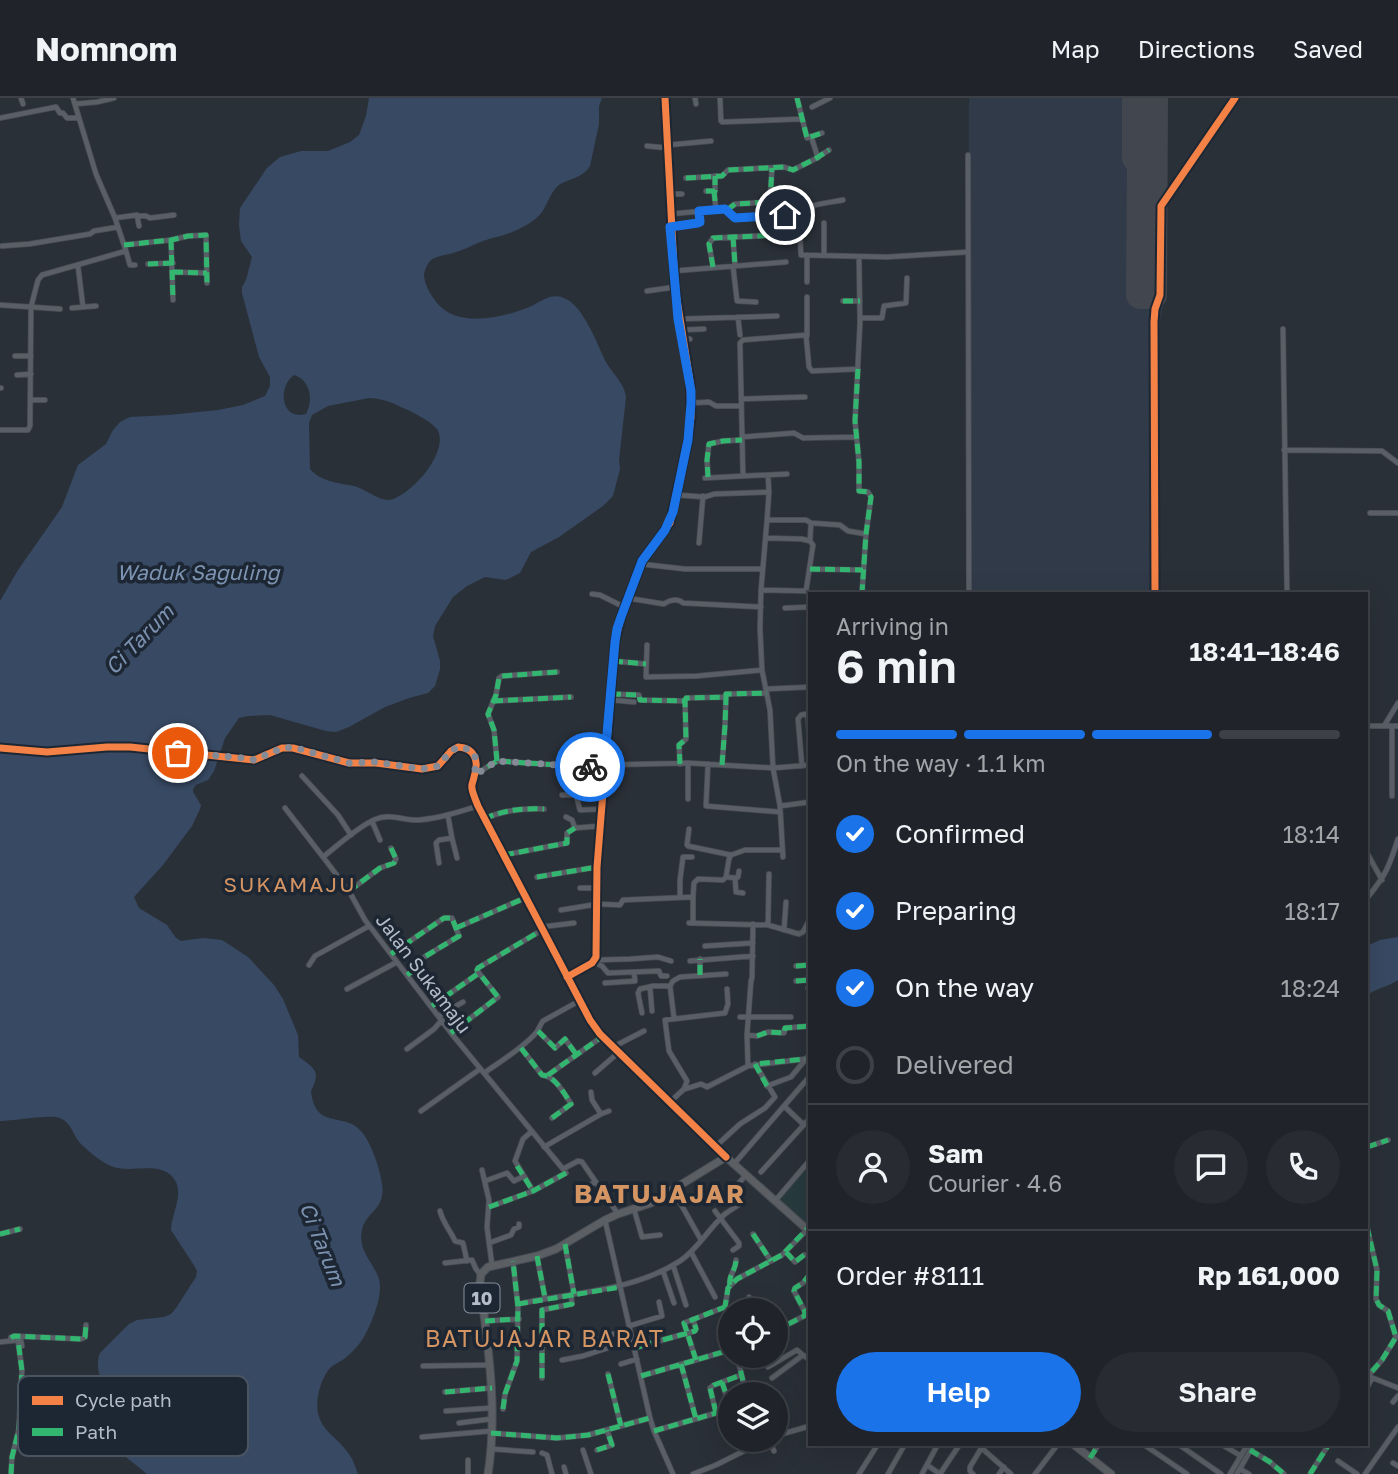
<!DOCTYPE html>
<html lang="en">
<head>
<meta charset="utf-8">
<style>
  :root { --surface:#20242a; --page:#282c32; --text:#f1f3f6; --muted:#a2a4a8; --line:#3d4147; --accent:#1a73e8 }
  body { margin:0; font-family:"Golos Text",sans-serif; background:var(--page); color:var(--text); height:100vh; display:flex; flex-direction:column; font-size:26px; white-space:nowrap }
  * { box-sizing:border-box; margin:0 }
  p { font-size:23px; color:var(--muted) }
  .icon { flex:none; width:38px; height:38px; fill:none; stroke:currentColor; stroke-width:2; stroke-linecap:round; stroke-linejoin:round }
  .map { position:relative; flex:1; overflow:hidden }
  .side { position:absolute; left:808px; top:494px; width:560px; height:854px; display:flex; flex-direction:column; background:var(--surface); border-radius:0px; box-shadow:0 7px 28px #0002,0 0 0 2px var(--line) }
  .side>* { flex:none }
  .controls { position:absolute; left:718px; top:1200px; display:grid; gap:14px }
  .controls a { display:grid; place-items:center; width:70px; height:70px; border-radius:50%; background:var(--surface); box-shadow:0 7px 28px #0002,0 0 0 2px var(--line); font-size:35px }
  .pin { position:absolute; display:grid; place-items:center; width:60px; height:60px; color:#fff; margin:-30px; border:4px solid #fff; border-radius:50%; box-shadow:0 2px 7px #0007 }
  .courier { position:absolute; display:grid; place-items:center; width:70px; height:70px; margin:-35px; border:5px solid #1a73e8; border-radius:50%; background:#fff; color:#222; box-shadow:0 2px 9px #0007 }
  .overview em { font-style:normal; font-weight:600 }
  .overview div { display:flex; flex-direction:column-reverse }
  .overview { display:flex; align-items:center; justify-content:space-between; height:119px; padding:0 28px }
  h1 { font-size:46px; font-weight:600; line-height:52px }
  .bar { display:grid; grid-template-columns:repeat(4,1fr); gap:10px 7px; align-content:center; height:84px; padding:0 28px }
  .bar i { height:9px; border-radius:5px; background:var(--line) }
  .bar .current { background:var(--accent) }
  .bar p { grid-column:span 4 }
  .line { display:flex; align-items:center; gap:18px; padding:0 28px; border-top:2px solid var(--line) }
  .line div { flex:1 }
  .round { display:grid; place-items:center; flex:none; width:74px; height:74px; border-radius:37px; background:var(--page) }
  ol { padding:0 28px; list-style:none }
  li { display:flex; align-items:center; gap:21px; height:77px }
  li p { margin-inline-start:auto }
  li .icon { padding:7px; border-radius:50%; background:var(--accent); color:#fff; stroke-width:4 }
  li:last-child { color:var(--muted) }
  li i { width:38px; height:38px; border:4px solid var(--line); border-radius:50% }
  .button { display:flex; gap:14px; margin-top:auto; padding:14px 28px }
  .button a { flex:1; height:80px; border-radius:42px; background:var(--accent); color:#fff; font-size:28px; font-weight:600; line-height:80px; text-align:center }
  .button a+a { background:var(--page); color:var(--text) }
  header { display:flex; align-items:center; gap:42px; box-sizing:border-box; height:98px; padding:0 35px; background:var(--surface); border-bottom:2px solid var(--line) }
  header strong { font-size:33px }
  nav { display:flex; gap:38px; margin-inline-start:auto; font-size:24px }
  .map>svg:first-child { display:block }
  .airport { fill:#313a48 }
  .green { fill:#273a3e }
  .water { fill:#384963; fill-rule:evenodd }
  .lines { fill:none; stroke-linecap:round; stroke-linejoin:round }
  .runway { stroke:#42464e; stroke-width:28 }
  .minor-casing { stroke:#484c53; stroke-width:6 }
  .trunk-casing { stroke:#474c53; stroke-width:9 }
  .minor { stroke:#5a5e66; stroke-width:4.5 }
  .trunk { stroke:#5b5f64; stroke-width:7 }
  .quiet { stroke:#33b770; stroke-width:5; stroke-dasharray:10 5; stroke-linecap:butt }
  .cycleway-casing { stroke:#1d2633; stroke-width:11 }
  .cycleway { stroke:#f48246; stroke-width:7 }
  .done { stroke:#848b96; stroke-width:7; stroke-dasharray:0 12.6 }
  .route { stroke:#1a73e8; stroke-width:9 }
  .labels { text-anchor:middle; dominant-baseline:central; stroke-width:7; stroke-linejoin:round; paint-order:stroke }
  .shield { fill:#1d2633; stroke:#878f9c; stroke-width:2 }
  .shield-label { font-size:18px; font-weight:bold; fill:#b4bcc9 }
  .street-label { font-size:19px; fill:#b4bcc9; stroke:#1d2633 }
  .water-label { font-size:21px; font-style:italic; fill:#7c92b1; stroke:#1d2633 }
  .neighbourhood-label { font-size:21px; letter-spacing:2px; fill:#d59563; stroke:#1d2633 }
  .quarter-label { font-size:23px; letter-spacing:2px; fill:#d59563; stroke:#1d2633 }
  .district-label { font-size:26px; font-weight:bold; letter-spacing:2px; fill:#d59563; stroke:#1d2633 }
  .key { fill:#1d2633; stroke:#4a5360; stroke-width:2 }
  .key-label { font-size:19px; fill:#b4bcc9 }
</style>
</head>
<body>
<header>
<strong>Nomnom</strong>
<nav><a>Map</a><a>Directions</a><a>Saved</a></nav>
</header>
<div class="map">
<svg width="1398" height="1376" viewBox="0 0 1398 1376">
  <rect width="100%" height="100%" fill="#2a3038"/>
  <path class="airport" d="M969,0H1167L1165,197L1160,222L1152,495H966Z"/>
  <path class="green" d="M810,1064V1129L778,1101Z"/>
  <path class="water" d="M369,0H602L599,8V26L590,68C583,80 570,80 559,87C551,93 548,105 542,114C535,124 518,132 507,136C500,139 493,139 486,142C476,145 467,151 456,154C448,157 438,157 431,162C427,166 425,171 424,176C424,187 431,197 437,205C457,230 501,220 527,210C541,205 550,193 566,201C582,208 596,242 603,258C609,273 624,283 626,299L619,362L620,371L613,398L603,408L559,439L531,454L520,475L506,482L485,479L467,488L453,499L435,528L433,538L440,563V571L435,588L428,595L409,600L385,609L349,629L336,634L326,633L270,617L248,618L239,620L225,640L214,673L208,682L196,687L193,691V694L201,707L200,711L192,728L163,767L134,799L139,810L167,827L176,840L181,843L203,840L222,842L248,859L274,887L283,901L298,937L299,959C315,971 321,973 311,993C315,1032 343,1014 360,1032C371,1043 380,1071 382,1086C386,1112 366,1113 362,1132C357,1152 374,1165 379,1181C383,1196 374,1219 367,1233C362,1244 354,1253 344,1261C340,1264 334,1266 330,1270C321,1280 315,1302 318,1315C322,1333 336,1339 346,1352C352,1359 355,1367 358,1376H147L111,1347C110,1335 124,1329 121,1316C119,1308 110,1300 106,1293C100,1283 95,1266 100,1255L129,1226L137,1222L164,1219L171,1216L176,1210L196,1179L197,1173L195,1169L171,1132C171,1118 183,1098 176,1084C163,1060 131,1077 111,1068C100,1063 88,1053 80,1045C73,1037 71,1024 60,1020C49,1016 14,1023 0,1023V503L18,472L62,409L78,367L106,346L113,332L120,324L130,319L169,317L218,312L243,307L265,298L270,288V279L259,259L242,195V189L246,182L252,159L241,143L239,127L240,110L267,70L280,59L301,53H328L350,44L359,37L366,18ZM294,277C310,282 314,301 306,316C281,323 277,289 294,277ZM369,300C387,301 394,306 410,313C419,318 430,323 437,331C447,347 428,374 417,384C410,391 399,400 390,402C378,403 366,391 354,388C339,385 321,384 310,371L309,325L312,317L328,308Z
    M1398,839V882C1388,889 1377,890 1367,897V848L1380,842Z"/>
  <g class="lines">
    <path class="runway" d="M1136,0V60H1141L1140,197H1153L1154,0"/>
    <g class="minor-casing">
      <path id="minor" d="M21,0L23,6
        M695,0L696,6
        M720,0L721,23L722,24L802,21
        M797,0L807,40L822,35
        M75,6L97,4L114,0
        M812,9L830,0
        M0,20L56,9L60,15H63L67,20H79
        M811,38L818,60
        M668,47L711,43
        M647,48L668,50
        M968,57L969,495
        M686,80L722,78L728,72L784,69L793,72L815,61L829,52
        M706,93H715V78
        M714,93L716,112
        M669,96H682
        M727,112L735,106L770,104L772,70
        M670,116L725,111L732,119L735,120L796,116L799,120L801,157L887,159L968,154
        M797,116C807,106 829,105 843,102
        M138,118H146L150,120L174,117
        M115,120L137,117L139,128
        M784,123L785,136
        M824,125V157
        M670,129L698,125L700,124L699,113
        M733,139L735,167
        M171,142L173,202
        M124,147L171,142L188,138L206,137L207,185
        M2,148L29,146L90,136L94,133L118,129
        M126,153L130,167H135
        M807,157V184
        M859,159L860,225L855,323L859,364V393L868,394L871,399L866,436L862,495
        M148,166L173,165
        M733,168L737,203L756,204
        M713,169L709,146L713,140L799,136
        M673,173L786,164
        M173,174L207,175
        M647,193L675,189
        M843,203H860
        M0,207L31,209L38,182L42,177L126,153L115,120L96,76L73,0
        M83,209L96,208
        M72,210L83,209L78,168
        M738,219L740,237
        M860,220H882L884,208L906,205L907,180
        M679,221L777,218
        M1283,231L1287,495
        M681,232L704,231
        M807,238V199
        M682,242L690,241
        M15,258H31
        M17,277L31,276
        M0,290H1
        M741,301L805,299
        M31,302H45
        M691,305L709,304L716,308H741
        M0,332H28L30,328L31,209L60,211
        M742,339L794,335L803,340L856,339
        M1284,352L1382,353L1398,365
        M768,377L769,394
        M743,378L787,376
        M708,379L707,362L709,346L723,343L742,342
        M705,380L743,378L740,245L743,242L806,237L809,269L812,273L858,271
        M677,397L705,399L714,396L769,394L767,422H806L811,425L840,427L848,433L866,436
        M1370,415H1398
        M766,440L802,441L810,443
        M699,445L703,398
        M641,466L685,471H762
        M810,471L863,472
        M761,492L767,422
        M1155,495L1154,224L1155,211L1160,197L1161,108L1235,0
        M592,496L600,497L624,509
        M627,500L664,506C669,502 678,500 683,505L761,509
        M785,510L810,509
        M647,547L646,579L697,578L762,572
        M613,563L646,566
        M766,591L810,589
        M611,596L639,597L640,602L685,603L686,600L726,599V596H728L767,595
        M611,602L634,604
        M493,603L571,599
        M1367,628H1384L1398,605
        M1384,628H1398
        M0,650L47,654L107,649H130L254,662L282,650H293L349,665H376L422,671L438,668L451,653L458,649C476,650 479,664 474,679C473,685 471,685 472,691C473,696 476,703 478,708L590,922L600,936L726,1059
        M497,663L494,632L488,616L496,597L499,580L502,578L557,574
        M688,665V701
        M680,666L679,647L686,641L685,603
        M708,666L706,708L780,714
        M604,667L688,665L773,670L810,667
        M722,667L725,627L726,599
        M802,668L798,621L801,617L806,616L808,619L810,648
        M476,676L497,663L604,670
        M302,678L338,717L351,737
        M562,697H576L580,712L602,711
        M1392,698V628
        M478,708C459,714 440,720 419,722C405,723 391,715 376,721C360,727 337,748 323,759L349,793L365,822L451,935L563,1071L578,1063L582,1064L618,1116
        M780,708L810,704
        M285,710L323,759
        M566,719L572,722L575,730
        M484,721C503,712 523,710 544,711
        M372,723L380,742
        M689,731L687,747L688,748L731,757L745,752H782
        M452,740L457,760
        M1367,755L1382,782
        M504,757L567,745V735L575,730L600,728
        M783,759L780,708L773,670L770,612L762,572L760,530L761,492L806,493L813,447L810,443L811,425
        M439,765L436,745L439,742L452,740L448,718
        M537,779L597,769
        M726,779L729,761L731,757
        M736,780L738,779L739,773
        M580,790H596
        M349,793L380,770L394,765L396,761L391,750
        M680,799V782L683,759H692
        M693,799V825
        M1367,800C1386,777 1389,769 1398,741
        M561,812L598,806L620,807L623,802L693,799L694,785L698,781L723,782L726,779L735,780L736,794L743,795
        M689,825L768,827L799,836L803,834L810,821
        M768,827L769,776
        M541,829L574,825
        M456,830L525,800
        M784,832L786,804
        M705,848L753,845
        M391,856L444,820H452L459,838L421,861V867L407,877
        M596,862L630,861L658,859L671,863
        M690,863L753,858
        M594,864L602,868L608,875L659,873L661,878H667
        M309,867L315,858L369,828
        M796,868L810,867
        M700,877V861
        M567,879L592,865L596,859L597,769L615,544L621,519L642,463L670,425L688,343L691,319L690,283L675,189L665,0
        M796,883L810,882
        M605,885L635,883L634,874
        M670,888L674,920
        M650,889L652,913
        M808,890H810
        M347,891L397,864
        M432,908L479,875L477,872L478,870L542,832
        M642,915L638,895L640,891L653,888H670L673,883L680,879L726,876
        M439,918L463,904
        M740,919H791
        M538,933L555,950L565,941L576,956
        M451,935L498,899L479,875
        M747,937L757,938L768,934L784,935L785,930L810,928
        M613,949L644,933
        M521,950L542,977C555,978 564,995 571,1006L552,1020
        M407,951L434,931L442,922
        M748,968L747,937L751,883L752,880L753,826
        M484,975C501,963 520,952 534,937C539,933 539,928 543,923L579,903
        M595,975L619,954
        M548,977L603,938
        M767,988L791,979L810,956
        M685,991L701,986L707,989L748,968L805,961
        M670,1004L684,991L687,983L669,953L665,922L725,915L728,906L727,891
        M421,1013L480,971
        M601,1016L609,1013
        M804,1027L784,1008L810,978
        M531,1034L523,1041L515,1063L533,1093
        M544,1049L601,1016L592,1002L591,994
        M715,1049L740,1026L765,1010L775,999L755,966
        M1367,1049L1388,1042
        M734,1066L784,1008
        M482,1072L489,1102L487,1129L492,1167
        M761,1074L810,1020
        M485,1083L507,1075L514,1083L524,1078
        M673,1092L701,1142
        M575,1094L596,1084
        M775,1103L810,1062
        M721,1105L746,1077
        M489,1109L533,1093L566,1075
        M634,1111L642,1139L660,1137
        M440,1113C443,1125 450,1132 455,1143L463,1145L467,1163
        M715,1113L739,1145V1148L733,1152
        M605,1122L650,1320L654,1333L673,1376
        M1367,1129L1377,1172L1376,1201L1379,1207L1388,1213L1396,1239L1382,1262L1368,1278
        M0,1136L20,1131
        M753,1136L771,1163
        M489,1145L511,1137L514,1131L519,1129V1126
        M565,1147L574,1196
        M691,1154L715,1199
        M786,1154L795,1164L804,1157
        M537,1159L545,1200
        M445,1165L472,1162L476,1171L480,1176
        M673,1167L686,1207
        M663,1173L674,1205
        M730,1187C728,1178 736,1172 736,1162
        M749,1199L754,1213
        M518,1206C572,1194 632,1194 680,1163C698,1151 709,1130 725,1116C729,1113 734,1110 738,1107
        M485,1223L519,1221
        M730,1226L725,1209L728,1190L737,1181L782,1157L807,1132
        M629,1228L662,1218L659,1204
        M775,1233L804,1218L805,1214L794,1193L795,1190L803,1185L810,1176
        M10,1243L11,1239L14,1238L81,1241L85,1239L86,1227
        M0,1244L20,1242L21,1243L22,1248
        M594,1244L603,1238L630,1233
        M634,1250L695,1233L696,1231L693,1221
        M737,1258L745,1291
        M562,1262L583,1258L632,1242
        M696,1262L684,1225L725,1209
        M621,1266L637,1261
        M681,1266L696,1321
        M423,1268L490,1267
        M768,1269L797,1252L803,1257
        M608,1276L621,1328
        M641,1278L730,1252
        M1368,1278L1398,1290
        M542,1280V1212L572,1206L571,1196
        M772,1280L803,1257L810,1262
        M722,1284L730,1309
        M21,1288L43,1289
        M1367,1290L1372,1280
        M445,1294L491,1290
        M1393,1304L1398,1298
        M503,1311L505,1296L517,1263L518,1209L513,1164
        M446,1313L491,1310
        M716,1315L710,1290L714,1287L741,1277
        M459,1325L491,1321
        M654,1333L730,1311
        M492,1335L557,1340L588,1337L650,1320
        M775,1338L810,1328
        M422,1339L491,1333
        M769,1342L774,1353
        M977,1346L1011,1376
        M1143,1346L1187,1376
        M1178,1346L1221,1376
        M1221,1346L1241,1358
        M492,1351L533,1354
        M583,1352L591,1376
        M597,1352L612,1347L607,1332
        M1250,1352L1270,1364L1284,1376
        M542,1355L547,1357L552,1376
        M1090,1360L1099,1346
        M1338,1363L1357,1376
        M1393,1365L1398,1368
        M927,1367L940,1376
        M564,1369L566,1376
        M1240,1371L1249,1376
        M11,1376L12,1359L19,1331L21,1288L22,1273L18,1242
        M468,1376V1362
        M693,1376L716,1367L766,1342
        M859,1376L878,1346
        M888,1376L905,1346
        M922,1376L938,1346
        M940,1376L960,1346
        M973,1376L970,1373V1369L982,1349
        M999,1376L1004,1369
        M1035,1376L1058,1346
        M1230,1376L1248,1346
        M1237,1376L1254,1346
        M1310,1376L1329,1346
        M1365,1376L1398,1329"/>
    </g>
    <g class="trunk-casing">
      <path id="trunk" d="M1073,1346L1111,1376
        M488,1376C498,1312 488,1248 480,1185L481,1176L488,1169L537,1158L556,1151L605,1122L618,1116L651,1105L726,1059L810,1134"/>
    </g>
    <use href="#minor" class="minor"/>
    <use href="#trunk" class="trunk"/>
    <path class="quiet" d="M797,0L807,40L822,35
      M686,80L722,78L728,72L784,69L793,72L815,61L829,52
      M706,93H715V78
      M714,93L716,112
      M727,112L735,106L770,104L772,70
      M733,139L735,167
      M171,142L173,202
      M124,147L171,142L188,138L206,137L207,185
      M148,166L173,165
      M713,169L709,146L713,140L799,136
      M173,174L207,175
      M843,203H860
      M858,271L855,323L859,364V393L868,394L871,399L866,436L862,495
      M708,379L707,362L709,346L723,343L742,342
      M810,471L863,472
      M613,563L646,566
      M611,596L639,597L640,602L685,603L686,600L726,599V596H728L767,595
      M493,603L571,599
      M497,663L494,632L488,616L496,597L499,580L502,578L557,574
      M680,666L679,647L686,641L685,603
      M722,667L725,627L726,599
      M475,677L497,663L604,670
      M484,721C503,712 523,710 544,711
      M504,757L567,745V735L575,730
      M537,779L597,769
      M349,793L380,770L394,765L396,761L391,750
      M456,830L525,800
      M391,856L444,820H452L459,838L421,861V867L407,877
      M796,868L810,867
      M700,877V861
      M796,883L810,882
      M432,908L479,875L477,872L478,870L542,832
      M538,933L555,950L565,941L576,956
      M451,935L498,899L479,875
      M757,938L768,934L784,935L785,930L810,928
      M521,950L542,977C555,978 564,995 571,1006L552,1020
      M548,977L603,938
      M767,988L755,966L805,961
      M1367,1049L1388,1042
      M517,1068L533,1093
      M489,1109L533,1093L566,1075
      M1367,1129L1377,1172L1376,1201L1379,1207L1388,1213L1396,1239L1382,1262L1368,1278
      M0,1136L20,1131
      M753,1136L771,1163
      M565,1146L574,1196
      M786,1154L795,1164L804,1157
      M537,1158L545,1200
      M730,1187C728,1178 736,1172 736,1162
      M749,1199L754,1213
      M518,1206L621,1189
      M485,1223L519,1221
      M730,1226L725,1209L728,1190L737,1181L782,1157L807,1131
      M775,1233L804,1218L805,1214L794,1193L795,1190L803,1185L810,1176
      M11,1240L14,1238L81,1241L85,1239L86,1227
      M634,1250L695,1233L696,1231L693,1221
      M737,1258L745,1291
      M696,1262L684,1225L725,1209
      M681,1266L696,1321
      M608,1276L621,1328
      M641,1278L730,1252
      M542,1280V1212L572,1206L571,1196
      M722,1284L730,1309
      M21,1288L43,1289
      M445,1294L492,1290
      M503,1311L505,1296L517,1263L518,1209L513,1163
      M716,1315L710,1290L714,1287L741,1277
      M654,1333L730,1311
      M491,1335L557,1340L588,1337L650,1320
      M597,1352L612,1347L607,1332
      M1250,1352L1270,1364L1284,1376
      M1090,1360L1099,1346
      M11,1376L12,1359L19,1331L21,1288L22,1273L18,1242
      M1310,1376L1329,1346"/>
    <g class="cycleway-casing">
      <path id="cycleway" d="M1155,495L1154,224L1155,211L1160,197L1161,108L1235,0
        M0,650L47,654L107,649H130L254,662L282,650H293L349,665H376L422,671L438,668L451,653L458,649C476,650 479,664 474,679C473,685 471,685 472,691C473,696 476,703 478,708L590,922L600,936L726,1059
        M567,879L592,865L596,859L597,769L615,544L621,519L642,463L670,425L688,343L691,319L690,283L675,189L665,0"/>
    </g>
    <use href="#cycleway" class="cycleway"/>
  </g>
  <g class="lines">
    <path class="done" d="M178,655L236,659L254,662L282,650L293,649L349,665L376,664L422,671L438,668L451,653L458,649L468,651L475,657V677L497,663L590,669"/>
    <path class="route" d="M590,669L604,670L615,544L617,531L621,519L642,463L665,432L673,414L688,342L691,305V293L678,221L670,129L698,125L700,124L699,113L725,111L735,120L785,117"/>
  </g>
  <g class="labels">
    <rect class="shield" x="464.5" y="1185.5" width="35" height="29" rx="5"/>
    <g class="shield-label">
      <text x="482" y="1200">10</text>
    </g>
    <g class="street-label">
      <text transform="translate(424 875) rotate(53)">Jalan Sukamaju</text>
    </g>
    <g class="water-label">
      <text x="198" y="474">Waduk Saguling</text>
      <text transform="translate(139 541) rotate(-46)">Ci Tarum</text>
      <text transform="translate(323 1146) rotate(68)">Ci Tarum</text>
    </g>
    <g class="neighbourhood-label">
      <text x="290" y="786">SUKAMAJU</text>
    </g>
    <g class="quarter-label">
      <text x="545" y="1240">BATUJAJAR BARAT</text>
    </g>
    <g class="district-label">
      <text x="660" y="1095">BATUJAJAR</text>
    </g>
  </g>
  <rect x="18" y="1278" width="230" height="80" rx="10" class="key"/>
  <rect x="32" y="1298" width="31" height="9" fill="#f48246"/>
  <rect x="32" y="1330" width="31" height="8" fill="#33b770"/>
  <g class="key-label">
    <text x="75" y="1309">Cycle path</text>
    <text x="75" y="1341">Path</text>
  </g>
</svg>
<div class="controls">
<a><svg class="icon" aria-label="locate" viewBox="0 0 24 24"><circle cx="12" cy="12" r="6"/><path d="M12 2v4M12 18v4M2 12h4M18 12h4"/></svg></a>
<a><svg class="icon" aria-label="layers" viewBox="0 0 24 24"><path d="M12 4l9 5-9 5-9-5zM3 14l9 5 9-5"/></svg></a>
</div>
<div class="pin" style="left:178px;top:655px;background:#ea580c"><svg class="icon" aria-label="bag" viewBox="0 0 24 24"><path d="M5 8h14l-1 12H6zM9 8a3 3 0 0 1 6 0"/></svg></div>
<div class="pin" style="left:785px;top:117px;background:#1f2937"><svg class="icon" aria-label="home" viewBox="0 0 24 24"><path d="M3 11l9-7 9 7M6 9v11h12V9"/></svg></div>
<div class="courier" style="left:590px;top:669px"><svg class="icon" aria-label="bike" viewBox="0 0 24 24"><circle cx="6" cy="16" r="4"/><circle cx="18" cy="16" r="4"/><path d="M6 16l4-8h5l3 8M10 8l3 8H6M13 5h3"/></svg></div>
<section class="side">
<div class="overview"><div><h1>6 min</h1><p>Arriving in</p></div><em>18:41–18:46</em></div>
<div class="bar"><i class="current"></i><i class="current"></i><i class="current"></i><i></i><p>On the way · 1.1 km</p></div>
<ol>
<li><svg class="icon" aria-label="check" viewBox="0 0 24 24"><path d="M5 12l5 5 9-10"/></svg>Confirmed<p>18:14</p></li>
<li><svg class="icon" aria-label="check" viewBox="0 0 24 24"><path d="M5 12l5 5 9-10"/></svg>Preparing<p>18:17</p></li>
<li><svg class="icon" aria-label="check" viewBox="0 0 24 24"><path d="M5 12l5 5 9-10"/></svg>On the way<p>18:24</p></li>
<li><i></i>Delivered</li>
</ol>
<div class="line" style="height:126px"><a class="round"><svg class="icon" aria-label="person" viewBox="0 0 24 24"><circle cx="12" cy="8" r="4"/><path d="M4 21q1-7 8-7t8 7"/></svg></a><div><b>Sam</b><p>Courier · 4.6</p></div><a class="round"><svg class="icon" aria-label="chat" viewBox="0 0 24 24"><path d="M4 5h16v11H9l-5 4z"/></svg></a><a class="round"><svg class="icon" aria-label="phone" viewBox="0 0 24 24"><path d="M5 4h4l2 5-3 2q2 4 5 5l2-3 5 2v4C11 20 4 13 5 4z"/></svg></a></div>
<div class="line" style="height:91px"><div>Order #8111</div><b>Rp 161,000</b></div>
<div class="button"><a>Help</a><a>Share</a></div>
</section>
</div>
</body>
</html>
